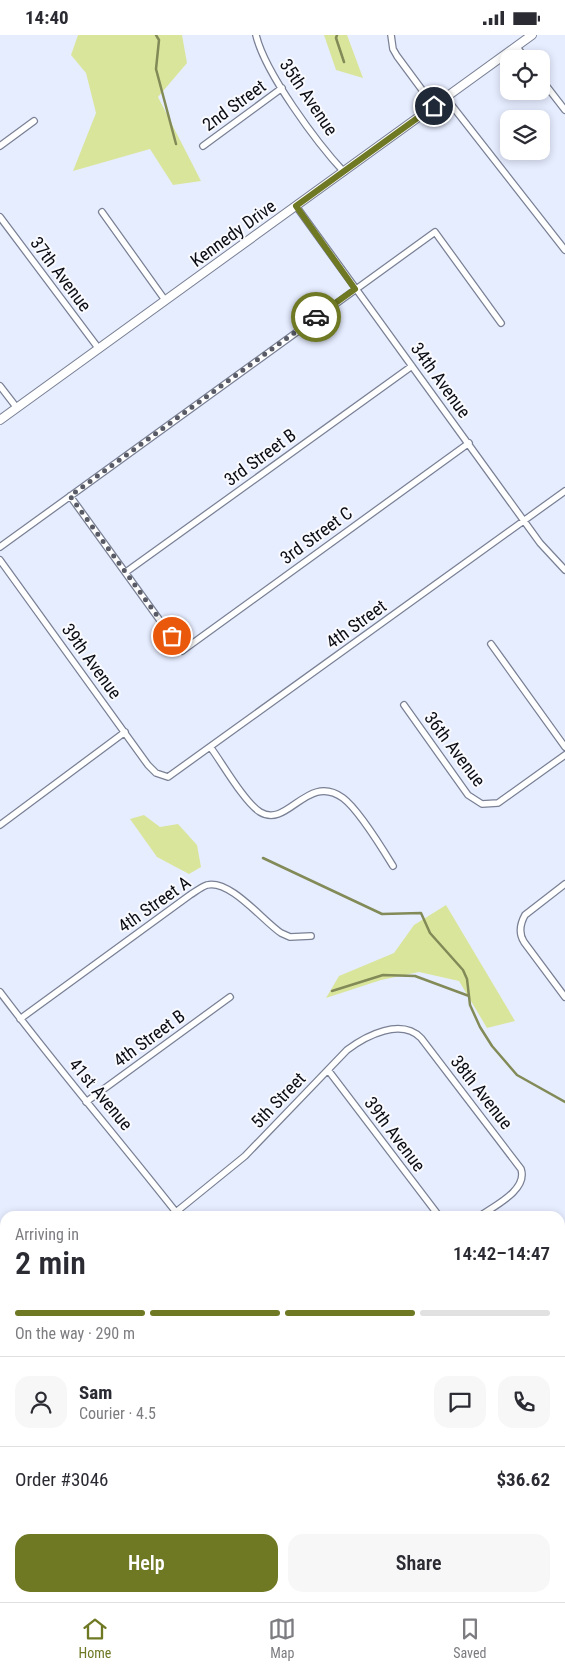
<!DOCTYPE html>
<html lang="en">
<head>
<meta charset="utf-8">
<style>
  :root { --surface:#fff; --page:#f7f7f7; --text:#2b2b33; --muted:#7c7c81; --line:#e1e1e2; --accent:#6f7823 }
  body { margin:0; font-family:"Roboto Condensed",sans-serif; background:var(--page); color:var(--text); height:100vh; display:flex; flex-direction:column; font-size:19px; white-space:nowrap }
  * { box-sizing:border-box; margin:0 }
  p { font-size:16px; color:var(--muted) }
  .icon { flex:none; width:28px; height:28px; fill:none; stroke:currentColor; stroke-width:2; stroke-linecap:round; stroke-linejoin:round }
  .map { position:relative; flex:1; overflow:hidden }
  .panel { position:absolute; left:0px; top:1176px; width:565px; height:391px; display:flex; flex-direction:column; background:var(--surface); border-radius:15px 15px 0 0; box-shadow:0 2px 8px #0003 }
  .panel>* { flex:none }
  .buttons { position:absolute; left:500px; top:15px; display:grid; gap:10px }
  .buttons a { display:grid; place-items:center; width:50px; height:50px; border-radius:10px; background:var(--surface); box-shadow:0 2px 8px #0003; font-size:25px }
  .pin { position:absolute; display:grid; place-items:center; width:42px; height:42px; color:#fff; margin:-21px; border:2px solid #fff; border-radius:50%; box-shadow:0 1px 5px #0007 }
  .courier { position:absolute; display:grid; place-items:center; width:50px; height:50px; margin:-25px; border:4px solid #6f7823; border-radius:50%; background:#fff; color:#222; box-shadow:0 1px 6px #0007 }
  .head em { font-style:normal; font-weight:600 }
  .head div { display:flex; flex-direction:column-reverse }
  .head { display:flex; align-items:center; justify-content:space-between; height:85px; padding:0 15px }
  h1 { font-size:32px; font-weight:600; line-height:38px }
  .bar { display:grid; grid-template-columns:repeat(4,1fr); gap:8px 5px; align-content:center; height:60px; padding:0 15px }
  .bar i { height:6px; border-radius:4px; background:var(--line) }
  .bar .on { background:var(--accent) }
  .bar p { grid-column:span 4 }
  .line { display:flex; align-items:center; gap:12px; padding:0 15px; border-top:1px solid var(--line) }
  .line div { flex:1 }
  .round { display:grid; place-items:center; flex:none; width:52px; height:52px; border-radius:15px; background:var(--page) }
  .cta { display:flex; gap:10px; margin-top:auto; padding:10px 15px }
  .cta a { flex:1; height:58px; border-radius:15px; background:var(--accent); color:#fff; font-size:20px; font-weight:600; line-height:58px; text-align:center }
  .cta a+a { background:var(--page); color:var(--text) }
  .status { display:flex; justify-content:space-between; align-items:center; height:35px; padding:0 25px; background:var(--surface); direction:ltr }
  .status svg { height:14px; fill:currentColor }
  .tabs { display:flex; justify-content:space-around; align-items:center; height:70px; border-top:1px solid var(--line); background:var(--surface); font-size:14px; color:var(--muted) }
  .tabs a { display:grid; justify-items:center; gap:2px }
  .tabs .on { color:var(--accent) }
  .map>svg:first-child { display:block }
  .green { fill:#dae59c }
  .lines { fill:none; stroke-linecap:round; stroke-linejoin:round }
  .stream { stroke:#828a57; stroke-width:2.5 }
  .minor-casing { stroke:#7a8195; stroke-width:8 }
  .tertiary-casing { stroke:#7a8195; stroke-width:10 }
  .secondary-casing { stroke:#7a8195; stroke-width:11 }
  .minor { stroke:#fff; stroke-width:5.5 }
  .tertiary { stroke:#fff; stroke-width:8 }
  .secondary { stroke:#fff; stroke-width:9 }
  .done { stroke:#585b66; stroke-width:5; stroke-dasharray:0 9 }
  .route { stroke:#6f7823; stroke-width:6 }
  .labels { text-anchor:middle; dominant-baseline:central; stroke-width:4; stroke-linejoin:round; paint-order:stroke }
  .street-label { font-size:18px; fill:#0b0d14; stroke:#f9faff }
</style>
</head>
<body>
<div class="status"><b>14:40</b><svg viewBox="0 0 49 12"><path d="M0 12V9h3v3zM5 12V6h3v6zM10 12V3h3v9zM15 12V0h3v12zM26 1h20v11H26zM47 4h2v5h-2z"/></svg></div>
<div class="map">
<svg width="565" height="1567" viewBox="0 0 565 1567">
  <rect width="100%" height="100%" fill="#e6edff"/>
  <path class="green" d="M78,0H182L187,28L158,62L201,146L173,150L150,114L73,136L96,78L86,38L71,20Z
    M324,0H347L363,43L336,35Z
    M144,780L160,792L178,789L197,810L201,832L189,839L157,822L130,784Z
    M446,870L515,986L487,993L459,946L419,937L381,945L326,963L339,941L394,918L414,890Z"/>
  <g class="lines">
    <path class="stream" d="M156,0L159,5L156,34L176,109
      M337,0L336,3L344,27
      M263,823L382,879L421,878L430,898L463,935L467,944L470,970L480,992L492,1011L517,1040L565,1067
      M332,956L383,940L415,941L469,961"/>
    <g class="minor-casing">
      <path id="minor" d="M256,0C265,38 317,108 344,137
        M391,0L393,14L397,21L434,71
        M516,11L526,24
        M541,44L565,75
        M446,63L565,215
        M0,111L34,86
        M203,111L282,53
        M296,171L540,508L565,535
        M102,177L165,265
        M0,182L99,314
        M0,351L17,373
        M70,461L182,616L469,408
        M0,512L435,197L501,288
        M0,525L148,730L156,738L168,742L565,456
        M126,537L412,331
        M491,609L565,712
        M404,670L468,760L482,769L498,768L565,720
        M211,713C222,728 245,768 260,777C288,794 307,737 343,763C359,775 382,813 393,831
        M0,790L125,697
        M565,849L525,880C520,889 519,899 524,907L565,962
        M0,957C58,1034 120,1106 179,1181
        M20,984L190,860C195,857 201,852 207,850C230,844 263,886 281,898L290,902L311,901
        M328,1035L439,1181
        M86,1067L230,962
        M176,1177L245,1121L347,1015C367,1000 401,983 421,1003L521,1134C528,1155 494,1171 480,1181
        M560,1405L565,1411
        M560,1544L565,1550
        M465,1562L468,1567"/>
    </g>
    <g class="tertiary-casing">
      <path id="tertiary" d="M0,385L532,0
        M0,1276L5,1283
        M0,1376L5,1382
        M263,1562L264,1567
        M68,1567L69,1562"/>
    </g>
    <g class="secondary-casing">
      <path id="secondary" d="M560,1303L565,1299
        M0,1309L5,1316
        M0,1344L5,1351
        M163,1562L165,1567
        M171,1562L174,1567
        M202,1567L208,1562
        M220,1567L226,1562"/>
    </g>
    <use href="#minor" class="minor"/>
    <use href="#tertiary" class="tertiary"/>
    <use href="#secondary" class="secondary"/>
  </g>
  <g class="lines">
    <path class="done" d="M172,601L70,461L316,282"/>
    <path class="route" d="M316,282L355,254L296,171L434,71"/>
  </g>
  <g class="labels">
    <g class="street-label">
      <text transform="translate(309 62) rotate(56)">35th Avenue</text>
      <text transform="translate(234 70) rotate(-36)">2nd Street</text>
      <text transform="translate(233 198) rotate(-36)">Kennedy Drive</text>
      <text transform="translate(61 239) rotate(53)">37th Avenue</text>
      <text transform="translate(441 345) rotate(54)">34th Avenue</text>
      <text transform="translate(260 422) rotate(-36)">3rd Street B</text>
      <text transform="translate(316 500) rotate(-36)">3rd Street C</text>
      <text transform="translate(356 589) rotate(-36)">4th Street</text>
      <text transform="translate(92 626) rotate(54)">39th Avenue</text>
      <text transform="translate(455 714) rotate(53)">36th Avenue</text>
      <text transform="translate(154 869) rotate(-35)">4th Street A</text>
      <text transform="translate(149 1003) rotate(-36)">4th Street B</text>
      <text transform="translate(482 1057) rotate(52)">38th Avenue</text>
      <text transform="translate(101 1059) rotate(50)">41st Avenue</text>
      <text transform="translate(278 1065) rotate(-46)">5th Street</text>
      <text transform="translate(395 1099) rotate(53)">39th Avenue</text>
    </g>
  </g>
</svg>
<div class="buttons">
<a><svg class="icon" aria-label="locate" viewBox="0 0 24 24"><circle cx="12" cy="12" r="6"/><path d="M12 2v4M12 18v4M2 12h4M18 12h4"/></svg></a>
<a><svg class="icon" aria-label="layers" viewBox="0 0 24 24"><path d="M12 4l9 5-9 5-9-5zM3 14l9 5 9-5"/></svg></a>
</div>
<div class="pin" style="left:172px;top:601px;background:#ea580c"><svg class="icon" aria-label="bag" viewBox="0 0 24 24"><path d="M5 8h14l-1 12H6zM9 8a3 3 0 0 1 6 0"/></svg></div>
<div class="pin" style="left:434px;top:71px;background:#1f2937"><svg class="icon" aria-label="home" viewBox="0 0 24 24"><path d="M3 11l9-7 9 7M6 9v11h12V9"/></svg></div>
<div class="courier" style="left:316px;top:282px"><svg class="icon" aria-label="car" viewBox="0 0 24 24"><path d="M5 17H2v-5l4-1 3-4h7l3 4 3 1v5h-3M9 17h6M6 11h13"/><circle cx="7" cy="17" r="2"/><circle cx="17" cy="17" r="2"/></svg></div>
<section class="panel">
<div class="head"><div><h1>2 min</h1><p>Arriving in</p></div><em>14:42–14:47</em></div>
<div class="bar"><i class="on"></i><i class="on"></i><i class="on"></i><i></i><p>On the way · 290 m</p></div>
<div class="line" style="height:90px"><a class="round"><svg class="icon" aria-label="person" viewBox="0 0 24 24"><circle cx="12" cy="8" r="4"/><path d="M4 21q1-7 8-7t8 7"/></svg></a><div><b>Sam</b><p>Courier · 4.5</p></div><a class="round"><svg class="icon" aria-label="chat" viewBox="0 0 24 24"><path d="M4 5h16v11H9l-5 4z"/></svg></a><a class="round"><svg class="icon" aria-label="phone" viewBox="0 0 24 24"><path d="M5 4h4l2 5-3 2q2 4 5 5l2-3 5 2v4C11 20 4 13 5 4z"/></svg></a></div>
<div class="line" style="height:65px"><div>Order #3046</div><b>$36.62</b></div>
<div class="cta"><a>Help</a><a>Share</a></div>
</section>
</div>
<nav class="tabs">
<a class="on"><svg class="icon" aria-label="home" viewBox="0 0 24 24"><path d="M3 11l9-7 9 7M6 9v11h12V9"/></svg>Home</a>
<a><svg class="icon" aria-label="map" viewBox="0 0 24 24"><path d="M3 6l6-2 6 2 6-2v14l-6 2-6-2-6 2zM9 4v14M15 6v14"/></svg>Map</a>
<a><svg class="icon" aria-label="saved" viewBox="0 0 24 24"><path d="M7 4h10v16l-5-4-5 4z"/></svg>Saved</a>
</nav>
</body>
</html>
